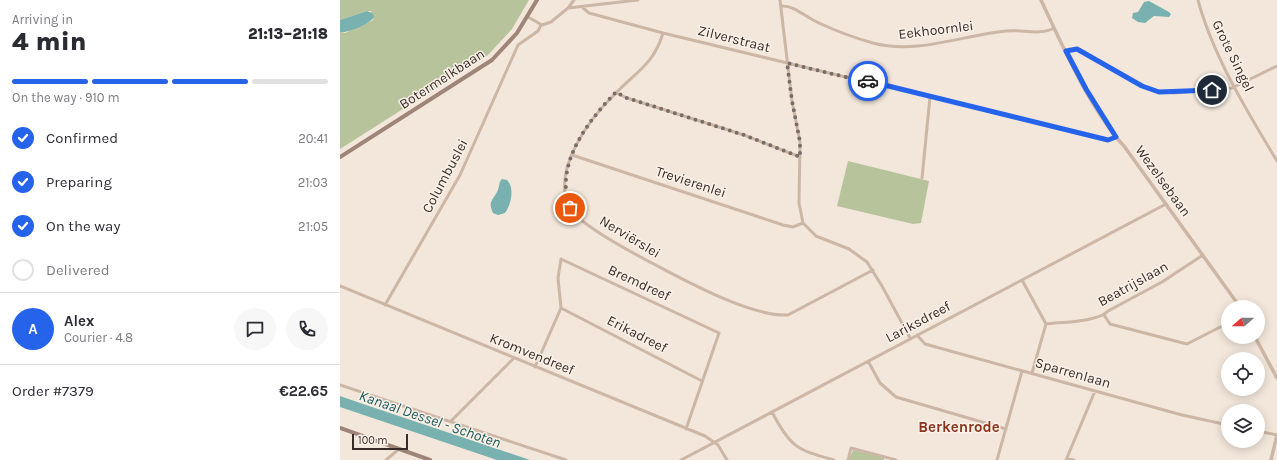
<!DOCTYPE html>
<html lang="en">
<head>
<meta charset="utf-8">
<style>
  :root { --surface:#fff; --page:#f7f7f7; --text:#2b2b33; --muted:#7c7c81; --line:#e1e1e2; --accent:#2563eb }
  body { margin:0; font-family:Karla,sans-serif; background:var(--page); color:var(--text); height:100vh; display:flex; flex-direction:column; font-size:15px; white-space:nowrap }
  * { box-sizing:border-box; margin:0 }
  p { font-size:13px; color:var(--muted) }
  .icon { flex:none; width:22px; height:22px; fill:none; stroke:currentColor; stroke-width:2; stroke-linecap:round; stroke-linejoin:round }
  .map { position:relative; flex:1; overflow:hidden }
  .sheet { display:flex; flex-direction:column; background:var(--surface); width:340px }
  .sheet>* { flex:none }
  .needle { width:26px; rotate:250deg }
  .controls { position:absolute; left:881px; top:300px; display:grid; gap:8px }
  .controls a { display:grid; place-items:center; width:44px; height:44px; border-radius:50%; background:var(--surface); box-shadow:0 2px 10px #0003; font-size:20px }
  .scale { position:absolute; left:12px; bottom:10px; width:56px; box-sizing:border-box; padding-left:4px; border:2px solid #382c28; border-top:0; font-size:11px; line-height:14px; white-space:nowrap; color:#382c28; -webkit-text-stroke:3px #faf1e8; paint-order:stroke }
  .pin { position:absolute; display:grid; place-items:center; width:34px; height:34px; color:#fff; margin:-17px; border:2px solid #fff; border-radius:50%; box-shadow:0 1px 4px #0007 }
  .courier { position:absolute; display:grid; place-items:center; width:40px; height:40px; margin:-20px; border:3px solid #2563eb; border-radius:50%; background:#fff; color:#222; box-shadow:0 1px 5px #0007 }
  .headline em { font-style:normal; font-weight:800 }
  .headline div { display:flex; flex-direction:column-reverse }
  .headline { display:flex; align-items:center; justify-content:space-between; height:68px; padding:0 12px }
  h1 { font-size:26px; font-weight:800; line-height:30px }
  .bar { display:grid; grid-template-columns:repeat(4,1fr); gap:6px 4px; align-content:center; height:48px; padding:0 12px }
  .bar i { height:5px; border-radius:3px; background:var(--line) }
  .bar .on { background:var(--accent) }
  .bar p { grid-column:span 4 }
  .line { display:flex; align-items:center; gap:10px; padding:0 12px; border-top:1px solid var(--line) }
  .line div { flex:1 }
  .round { display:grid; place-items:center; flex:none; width:42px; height:42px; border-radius:21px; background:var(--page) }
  ol { padding:0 12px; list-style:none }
  li { display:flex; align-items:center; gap:12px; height:44px }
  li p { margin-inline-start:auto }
  li .icon { padding:4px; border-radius:50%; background:var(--accent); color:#fff; stroke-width:4 }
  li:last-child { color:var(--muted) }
  li i { width:22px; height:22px; border:2px solid var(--line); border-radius:50% }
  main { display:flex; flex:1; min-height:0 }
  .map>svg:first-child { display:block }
  .green { fill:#b7c39a }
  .water { fill:#79b1b1 }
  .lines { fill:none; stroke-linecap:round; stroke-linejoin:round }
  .minor { stroke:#ccb6a6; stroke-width:3 }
  .tertiary { stroke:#ccb6a6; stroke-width:3.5 }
  .secondary { stroke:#9f8578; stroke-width:4 }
  .done { stroke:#796d67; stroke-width:4; stroke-dasharray:0 7.2 }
  .route { stroke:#2563eb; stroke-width:5 }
  .labels { text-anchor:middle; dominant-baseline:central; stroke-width:3; stroke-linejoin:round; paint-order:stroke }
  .street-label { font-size:14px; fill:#382c28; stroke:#faf1e8 }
  .water-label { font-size:15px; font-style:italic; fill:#1b595b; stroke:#faf1e8 }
  .neighbourhood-label { font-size:15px; font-weight:bold; fill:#8a331d; stroke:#faf1e8 }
</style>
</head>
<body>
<main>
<section class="sheet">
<div class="headline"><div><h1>4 min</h1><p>Arriving in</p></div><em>21:13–21:18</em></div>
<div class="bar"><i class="on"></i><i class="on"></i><i class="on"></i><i></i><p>On the way · 910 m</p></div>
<ol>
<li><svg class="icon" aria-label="check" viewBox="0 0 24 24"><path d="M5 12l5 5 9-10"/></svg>Confirmed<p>20:41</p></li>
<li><svg class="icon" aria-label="check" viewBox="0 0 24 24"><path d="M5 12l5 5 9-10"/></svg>Preparing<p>21:03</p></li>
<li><svg class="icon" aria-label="check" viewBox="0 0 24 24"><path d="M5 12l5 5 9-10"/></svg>On the way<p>21:05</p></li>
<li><i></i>Delivered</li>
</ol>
<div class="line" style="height:72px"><b class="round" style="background:var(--accent);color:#fff">A</b><div><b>Alex</b><p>Courier · 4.8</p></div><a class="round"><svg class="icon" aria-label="chat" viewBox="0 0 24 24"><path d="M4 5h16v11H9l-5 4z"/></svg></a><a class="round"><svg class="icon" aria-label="phone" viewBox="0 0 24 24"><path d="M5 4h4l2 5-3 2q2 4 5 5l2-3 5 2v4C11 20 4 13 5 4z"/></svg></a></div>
<div class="line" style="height:52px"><div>Order #7379</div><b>€22.65</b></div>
</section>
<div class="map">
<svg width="937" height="460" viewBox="0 0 937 460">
  <rect width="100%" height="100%" fill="#f3e7db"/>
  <path class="green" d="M0,0H189L172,29L148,55L0,149V32L5,33L33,20L31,11H27L0,20Z
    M508,161L589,181L581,223L573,224L497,206Z
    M513,450L544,458V460H509Z"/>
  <path class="water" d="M809,1L829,12L831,14L829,17L814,16L805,23L798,22L792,18L793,13L798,12L804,2Z
    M27,11L32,13L34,16C33,23 6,34 0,32V20Z
    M162,179L167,180C175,188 171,205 165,213L158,215L153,213C148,202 152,201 157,192C160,187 158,183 162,179Z
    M0,396L20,403L190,460H157L0,407Z"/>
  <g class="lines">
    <path class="minor" d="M440,0L452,101L460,142L459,203L463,223L476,236L509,249L527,262L542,286L570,338
      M858,0C873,56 907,111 937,161
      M441,6C455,5 466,18 479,23C496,31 515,38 533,43C576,55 623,35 666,31C682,29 700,36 714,28
      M228,8L234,0
      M243,8L249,13L323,33L522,81H528L768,140L775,137
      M188,17L202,25L211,22L228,8L298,0
      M323,33C314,64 296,72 275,94C250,118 210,171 230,208C239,224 291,252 308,261C342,279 410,317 448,315L533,270
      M726,51L737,49L802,86L819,92L834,93L892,88L937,66
      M276,93L287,98L404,135L460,157
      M232,155L443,225L453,227L463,223
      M582,178L590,97
      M682,280L706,324L692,373
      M0,286L365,436L378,445L387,460
      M45,305L120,175L178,45L198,31L201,25
      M221,308L362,381
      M764,315L770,324L847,344L888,323
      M706,324C722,322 758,322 768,311L822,282L863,255
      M577,335L585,344L842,415L888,425
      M528,361L540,383L556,397L666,429
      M195,367L221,308L218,278L221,259L379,333L346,429
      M0,385L226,460
      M432,412C450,447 457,450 494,460
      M111,421L174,358
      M918,431L937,435
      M727,459L734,460
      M46,460L59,449
      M341,460L826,204
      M508,460L511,448L556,460
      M657,460L682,371
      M726,460L755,391"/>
    <path class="tertiary" d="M701,0C722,45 751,111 784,146L900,307
      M915,337L937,378
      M931,460L937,435"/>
    <path class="secondary" d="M0,157L152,60L177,33L197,0
      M0,428L90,460"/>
  </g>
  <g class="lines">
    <path class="done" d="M230,208C214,165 247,122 276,92L287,98L404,135L460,157V142L452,101L447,63L522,81H528"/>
    <path class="route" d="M528,81L768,140L776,137L746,89L726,51L737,49L802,86L819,92L872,90"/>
  </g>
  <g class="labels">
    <g class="street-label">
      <text transform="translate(596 30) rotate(-7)">Eekhoornlei</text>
      <text transform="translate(394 39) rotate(14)">Zilverstraat</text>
      <text transform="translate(893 56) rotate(64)">Grote Singel</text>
      <text transform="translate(102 79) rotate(-33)">Botermelkbaan</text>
      <text transform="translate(105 176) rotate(-62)">Columbuslei</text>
      <text transform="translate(823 181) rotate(54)">Wezelsebaan</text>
      <text transform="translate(351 182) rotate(18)">Trevierenlei</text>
      <text transform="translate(290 237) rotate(31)">Nerviërslei</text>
      <text transform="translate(299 283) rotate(25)">Bremdreef</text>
      <text transform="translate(793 284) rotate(-29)">Beatrijslaan</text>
      <text transform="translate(578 322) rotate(-28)">Lariksdreef</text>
      <text transform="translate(297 334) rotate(27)">Erikadreef</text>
      <text transform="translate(192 354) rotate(22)">Kromvendreef</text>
      <text transform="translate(733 373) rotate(16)">Sparrenlaan</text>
    </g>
    <g class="water-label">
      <text transform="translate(90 419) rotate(19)">Kanaal Dessel - Schoten</text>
    </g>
    <g class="neighbourhood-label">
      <text x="619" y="427">Berkenrode</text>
    </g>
  </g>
</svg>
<div class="controls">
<a><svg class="needle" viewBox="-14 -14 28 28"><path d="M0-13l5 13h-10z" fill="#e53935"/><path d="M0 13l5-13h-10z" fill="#7c7c81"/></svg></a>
<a><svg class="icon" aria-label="locate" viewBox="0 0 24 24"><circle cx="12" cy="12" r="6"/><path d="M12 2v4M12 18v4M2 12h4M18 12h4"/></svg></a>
<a><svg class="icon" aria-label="layers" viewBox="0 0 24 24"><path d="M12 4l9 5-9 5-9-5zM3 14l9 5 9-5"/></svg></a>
</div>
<div class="scale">100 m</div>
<div class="pin" style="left:230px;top:208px;background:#ea580c"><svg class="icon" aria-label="bag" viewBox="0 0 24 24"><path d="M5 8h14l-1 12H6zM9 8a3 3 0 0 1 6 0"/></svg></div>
<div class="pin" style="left:872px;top:90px;background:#1f2937"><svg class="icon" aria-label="home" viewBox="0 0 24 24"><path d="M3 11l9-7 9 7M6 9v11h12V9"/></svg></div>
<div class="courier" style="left:528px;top:81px"><svg class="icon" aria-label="car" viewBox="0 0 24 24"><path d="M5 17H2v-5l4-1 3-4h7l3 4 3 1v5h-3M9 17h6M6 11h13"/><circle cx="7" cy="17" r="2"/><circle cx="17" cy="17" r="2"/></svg></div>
</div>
</main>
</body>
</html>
